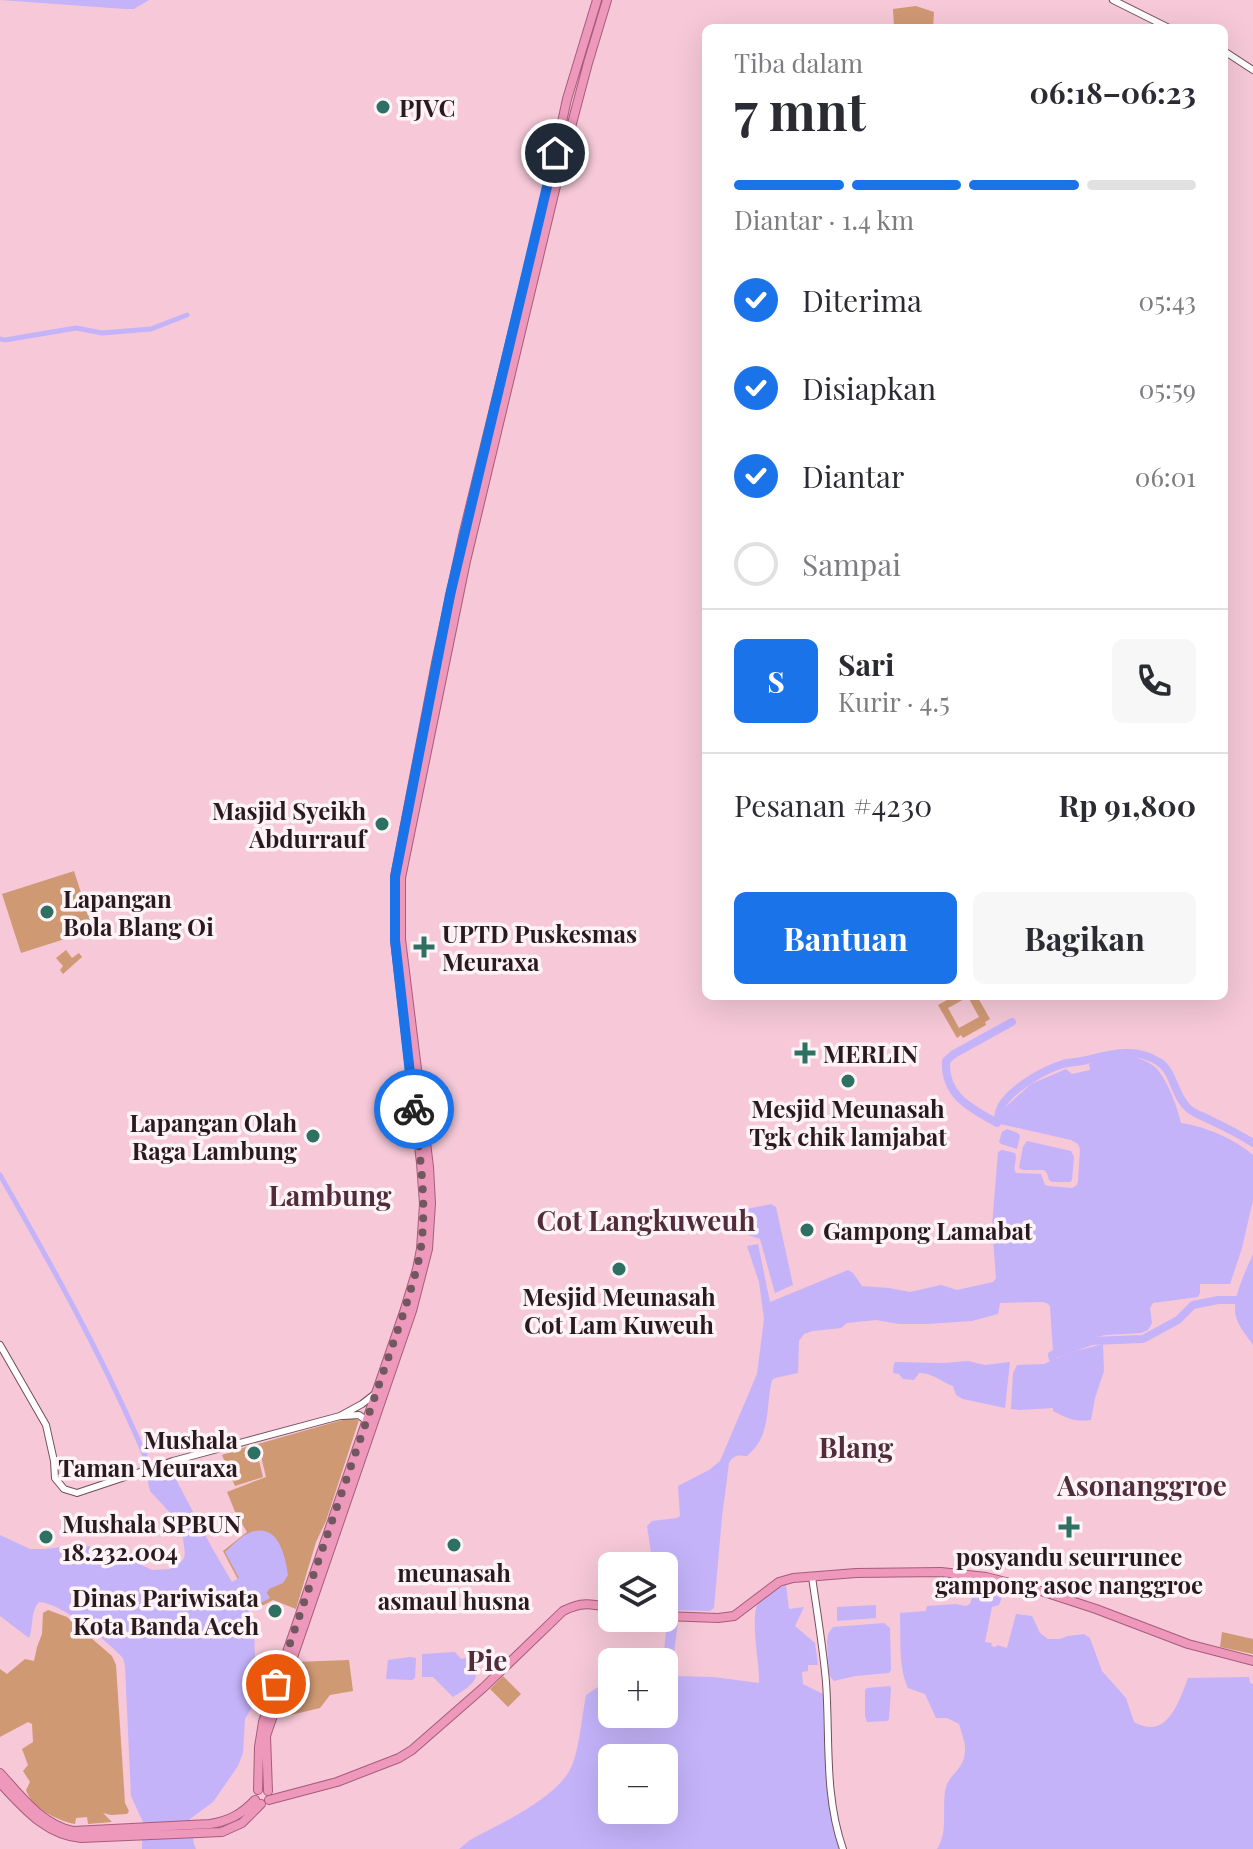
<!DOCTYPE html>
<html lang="id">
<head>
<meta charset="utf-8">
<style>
  :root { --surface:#fff; --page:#f7f7f7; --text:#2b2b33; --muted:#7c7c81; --line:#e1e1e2; --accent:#1a73e8 }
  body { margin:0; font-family:"Playfair Display",serif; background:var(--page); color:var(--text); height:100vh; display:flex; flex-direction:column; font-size:30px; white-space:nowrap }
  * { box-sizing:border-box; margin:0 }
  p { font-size:26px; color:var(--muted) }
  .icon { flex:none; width:44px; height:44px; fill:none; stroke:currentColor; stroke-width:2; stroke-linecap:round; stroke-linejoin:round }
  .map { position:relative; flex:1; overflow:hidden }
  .side { position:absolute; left:702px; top:24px; width:526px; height:976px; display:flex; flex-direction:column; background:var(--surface); border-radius:12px; box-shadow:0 8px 32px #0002 }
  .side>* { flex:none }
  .buttons { position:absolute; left:598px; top:1552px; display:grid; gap:16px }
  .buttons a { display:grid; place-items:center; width:80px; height:80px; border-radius:12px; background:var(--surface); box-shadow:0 8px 32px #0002; font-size:40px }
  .pin { position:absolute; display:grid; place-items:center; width:68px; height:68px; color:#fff; margin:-34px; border:4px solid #fff; border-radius:50%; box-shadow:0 2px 8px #0007 }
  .courier { position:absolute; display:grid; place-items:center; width:80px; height:80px; margin:-40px; border:6px solid #1a73e8; border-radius:50%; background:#fff; color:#222; box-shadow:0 2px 10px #0007 }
  .head em { font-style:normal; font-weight:700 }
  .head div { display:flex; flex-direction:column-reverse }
  .head { display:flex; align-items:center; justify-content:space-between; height:136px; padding:0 32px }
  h1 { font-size:52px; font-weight:700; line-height:60px }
  .bar { display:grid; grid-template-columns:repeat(4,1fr); gap:12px 8px; align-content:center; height:96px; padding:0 32px }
  .bar i { height:10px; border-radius:6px; background:var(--line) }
  .bar .on { background:var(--accent) }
  .bar p { grid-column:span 4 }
  .line { display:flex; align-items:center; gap:20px; padding:0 32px; border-top:2px solid var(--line) }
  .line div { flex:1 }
  .round { display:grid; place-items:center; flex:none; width:84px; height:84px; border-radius:12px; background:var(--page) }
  ol { padding:0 32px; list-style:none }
  li { display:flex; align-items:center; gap:24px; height:88px }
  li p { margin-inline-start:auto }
  li .icon { padding:8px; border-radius:50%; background:var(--accent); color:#fff; stroke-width:4 }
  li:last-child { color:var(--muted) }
  li i { width:44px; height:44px; border:4px solid var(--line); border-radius:50% }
  .button { display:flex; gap:16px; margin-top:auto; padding:16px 32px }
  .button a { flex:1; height:92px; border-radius:12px; background:var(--accent); color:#fff; font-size:32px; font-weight:700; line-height:92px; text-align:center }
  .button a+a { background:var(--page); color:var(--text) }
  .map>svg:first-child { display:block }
  .green { fill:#cf9973; fill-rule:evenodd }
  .water { fill:#c4b3f9; fill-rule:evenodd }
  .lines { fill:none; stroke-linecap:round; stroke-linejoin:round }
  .canal { stroke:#c4b3f9; stroke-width:5 }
  .river { stroke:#c4b3f9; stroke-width:8 }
  .tertiary-casing { stroke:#744d5b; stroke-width:8 }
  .trunk-casing { stroke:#a75c7a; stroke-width:10 }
  .tertiary { stroke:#fff; stroke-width:6 }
  .trunk { stroke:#ee98bb; stroke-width:8 }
  .done { stroke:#715760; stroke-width:8; stroke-dasharray:0 14.4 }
  .route { stroke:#1a73e8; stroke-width:10 }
  .poi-dot { fill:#2e7061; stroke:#fef4f7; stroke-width:3 }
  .labels { text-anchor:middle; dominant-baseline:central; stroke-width:7; stroke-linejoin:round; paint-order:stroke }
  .poi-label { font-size:24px; font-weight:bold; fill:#2a1a20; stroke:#fef4f7; text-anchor:start }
  .quarter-label { font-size:28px; font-weight:bold; fill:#512d3b; stroke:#fef4f7 }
</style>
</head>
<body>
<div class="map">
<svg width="1253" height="1849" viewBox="0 0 1253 1849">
  <rect width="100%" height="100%" fill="#f6c8d8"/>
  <path class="green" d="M916,6L934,12L933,28H894L893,9Z
    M74,871L93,930L21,953L2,894Z
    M66,950L72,958L79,953L82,957L63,974L60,970L63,966L56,958Z
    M954,996H977L990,1019L985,1022L986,1025L963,1038L961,1035L957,1038L938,1005ZM968,997L979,1017L959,1028L948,1008Z
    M349,1418L359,1420L326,1521L316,1542L296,1609L273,1600L254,1610L223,1551L247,1532L236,1514L227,1492L266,1477L258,1444Z
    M255,1444L263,1477L235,1486L222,1455Z
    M48,1610L67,1617L112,1656L116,1665L125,1803L129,1811L127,1814L111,1815L103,1813L112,1822L88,1824L87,1817L76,1818L75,1824C56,1820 32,1808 26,1790L30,1782L23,1771L28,1765L22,1749L33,1742L32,1724L28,1722L0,1737V1669L7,1674L25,1659L34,1661L37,1647L42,1634L43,1613Z
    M1222,1632L1253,1639V1654L1220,1647Z
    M349,1660L353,1691L330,1695L320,1708L274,1719L295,1662Z
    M503,1676L521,1694L508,1707L490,1689Z"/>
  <path class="water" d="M0,0H149L134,9H125Z
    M1117,1054C1130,1055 1150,1060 1158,1070C1168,1082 1178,1109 1181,1123C1207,1127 1233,1138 1253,1155V1200L1242,1248L1230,1284H1200V1293L1198,1297L1153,1303L1150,1308L1152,1323L1148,1330L1141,1333L1106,1335L1091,1338L1053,1352L1050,1306L1047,1303L1042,1302L1000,1303L998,1314L972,1321L927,1324H899L876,1320L847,1323L841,1328L813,1331L804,1334L799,1341L798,1373L775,1378L772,1380C765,1409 772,1435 747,1456C739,1455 733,1455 729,1463L722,1517L714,1608L710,1611L664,1610V1566H653L647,1526L652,1521L677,1518L680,1516L678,1486L709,1470L720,1461L757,1374L764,1319L759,1282L747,1246L758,1244L770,1302L848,1270L853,1273L862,1286L889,1288L910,1292L941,1285L957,1290L993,1282L996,1278L992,1226L998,1152L1002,1150L1015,1153C1018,1160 1012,1167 1016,1173L1041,1174L1045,1185L1048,1186L1072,1188L1077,1185L1078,1181L1080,1149L1078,1144L1071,1140L1000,1124V1112L1031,1084L1066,1069L1072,1074L1090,1070L1089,1064Z
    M1007,1129L1018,1133L1020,1136L1017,1149L1001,1144L999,1142L1002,1132Z
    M1027,1141L1071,1151L1074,1157L1072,1180L1070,1182H1052L1049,1180L1047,1173L1044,1170H1023L1019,1168L1023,1147Z
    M771,1204L776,1207L793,1285L775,1293L760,1239L748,1235L747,1209Z
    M1253,1254V1345C1247,1336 1239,1327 1236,1317C1231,1299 1246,1271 1253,1254Z
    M1103,1344L1104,1371L1095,1398L1091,1420C1074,1422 1069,1419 1053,1411V1408L1020,1410L1011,1409L1013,1373L1017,1365L1044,1364L1068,1353Z
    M896,1362L943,1363L968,1361L985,1365L1010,1362L1005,1408L963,1399L956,1395L953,1386C942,1382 931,1372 919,1373L914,1380L903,1379L899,1374L893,1373L894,1363Z
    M169,1466L211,1546L232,1582L239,1578L225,1552C231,1547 238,1539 245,1535C276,1518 285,1552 288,1575L283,1583L269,1589L267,1593L270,1598L254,1607L255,1604L246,1588L242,1586L239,1588L238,1591L254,1620L255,1661L251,1662V1678L256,1680V1701L245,1719L243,1753L238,1766L213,1802L190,1819L194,1844L196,1849H142L143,1822L131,1796L125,1666L123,1658C107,1641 62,1603 39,1602C30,1612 34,1626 29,1638L0,1616V1535L30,1549H45L80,1545L98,1548L113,1551L152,1570L170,1569L183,1560L185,1554L183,1538L178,1524L172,1515L150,1491L148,1483L152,1471Z
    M977,1582L1005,1589L999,1605L992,1607L985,1642L992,1643L991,1646L996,1647L997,1645L1007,1648L1016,1614L1032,1616L1040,1633L1048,1639H1060L1068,1636L1084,1634L1090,1638L1102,1671L1126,1698L1134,1722C1167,1741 1179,1702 1188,1678L1249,1677L1250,1683L1253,1684V1849H937C949,1831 941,1807 946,1787C950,1773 966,1769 965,1748C965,1741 961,1731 959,1724L947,1718H936L925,1694L908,1688C898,1665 901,1638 900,1613L926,1611L927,1606L955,1604L966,1606L970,1604Z
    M786,1585L789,1609L804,1607L795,1626L815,1643L818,1665H808V1671L802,1672L803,1684L823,1694C824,1747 825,1798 839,1849H459L470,1840C501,1823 561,1797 573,1763C580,1743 582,1716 586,1695L607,1681H612V1714H664L663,1662L667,1621L678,1622L671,1676L713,1677L759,1683C760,1664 749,1616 759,1601C765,1592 777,1589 786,1585ZM612,1758H664V1810H612Z
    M876,1605V1618L837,1621V1607Z
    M884,1623L890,1628L891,1670L889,1673L855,1676L834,1681L829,1675L827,1642L828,1634L833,1627Z
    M455,1652L461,1659L470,1657C484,1679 472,1685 453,1697L433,1677H422V1654Z
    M410,1657L416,1658L415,1678L412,1680L386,1679L388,1660Z
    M890,1686L891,1688L889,1719L887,1721L867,1722L865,1716V1690L867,1688Z"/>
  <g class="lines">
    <path class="canal" d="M0,339L5,340L76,328L102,333L151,329L187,315
      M0,1175C55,1271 109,1368 151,1470"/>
    <path class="river" d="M1012,1022L954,1054L946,1061C944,1096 971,1108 997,1123C998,1117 999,1110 1002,1105C1013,1088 1043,1070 1063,1064C1070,1062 1079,1062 1087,1060C1111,1054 1136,1047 1159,1062C1174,1071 1174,1096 1188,1108C1194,1114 1203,1116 1210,1120C1225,1127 1239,1134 1253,1143
      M1053,1359L1052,1355L1092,1341L1143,1339L1178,1320L1193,1305L1218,1300H1236"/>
    <g class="tertiary-casing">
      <path id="tertiary" d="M1113,0L1169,28
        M1224,51L1253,70
        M0,1345L46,1425L54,1461L55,1478L64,1489L77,1493L173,1461L340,1416L362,1404L376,1393
        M343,1416L359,1415L367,1421
        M812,1577C817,1612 823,1647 826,1682C830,1738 824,1795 843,1849"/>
    </g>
    <g class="trunk-casing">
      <path id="trunk" d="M664,1616L718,1618L734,1616L779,1582L793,1578L856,1573L941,1572L986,1577L1041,1591L1096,1609L1188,1644L1253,1661
        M0,1773C20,1795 41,1824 73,1831L210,1824C229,1821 242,1814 255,1800
        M0,1783C23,1807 45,1835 81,1838L222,1832L242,1823L261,1804
        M258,1790L259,1747L263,1722L405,1309L417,1269L421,1249L424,1204L421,1163L395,940V877L436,663L463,536L547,191L567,99L597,0
        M268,1791L266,1736L412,1311L428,1249L431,1203L429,1167L401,939V878L466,561L560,169L588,63L607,0
        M269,1800L337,1782L399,1758L412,1750L483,1688L563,1611C583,1601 592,1604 612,1608"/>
    </g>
    <use href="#tertiary" class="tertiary"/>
    <use href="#trunk" class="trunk"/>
  </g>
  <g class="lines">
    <path class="done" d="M276,1684L405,1309C411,1288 418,1268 421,1247C427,1201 420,1155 414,1109"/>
    <path class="route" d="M414,1109L395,940V877L450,595L555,153"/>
  </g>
  <g class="poi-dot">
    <circle cx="383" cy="107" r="8"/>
    <circle cx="382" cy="824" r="8"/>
    <circle cx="47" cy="912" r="8"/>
    <path d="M420 935h8v8h8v8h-8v8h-8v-8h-8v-8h8z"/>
    <path d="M801 1041h8v8h8v8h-8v8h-8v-8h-8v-8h8z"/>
    <circle cx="848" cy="1081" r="8"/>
    <circle cx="313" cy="1136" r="8"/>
    <circle cx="807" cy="1230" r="8"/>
    <circle cx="619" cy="1269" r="8"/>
    <circle cx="254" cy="1453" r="8"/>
    <path d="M1065 1515h8v8h8v8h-8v8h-8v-8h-8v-8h8z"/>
    <circle cx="46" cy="1537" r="8"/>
    <circle cx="454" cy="1545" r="8"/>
    <circle cx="275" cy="1611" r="8"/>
  </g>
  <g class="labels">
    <g class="poi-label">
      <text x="399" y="107">PJVC</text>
      <text x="366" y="810" text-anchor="end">Masjid Syeikh<tspan x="366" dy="28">Abdurrauf</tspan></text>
      <text x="63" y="898">Lapangan<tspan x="63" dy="28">Bola Blang Oi</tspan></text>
      <text x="442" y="933">UPTD Puskesmas<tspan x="442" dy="28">Meuraxa</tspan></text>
      <text x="823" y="1053">MERLIN</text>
      <text x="848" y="1108" text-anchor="middle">Mesjid Meunasah<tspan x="848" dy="28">Tgk chik lamjabat</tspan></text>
      <text x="297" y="1122" text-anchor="end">Lapangan Olah<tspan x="297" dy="28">Raga Lambung</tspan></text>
      <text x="823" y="1230">Gampong Lamabat</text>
      <text x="619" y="1296" text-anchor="middle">Mesjid Meunasah<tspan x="619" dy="28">Cot Lam Kuweuh</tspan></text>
      <text x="238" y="1439" text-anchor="end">Mushala<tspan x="238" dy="28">Taman Meuraxa</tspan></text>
      <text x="62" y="1523">Mushala SPBUN<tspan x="62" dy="28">18.232.004</tspan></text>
      <text x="1069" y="1556" text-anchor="middle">posyandu seurrunee<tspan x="1069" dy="28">gampong asoe nanggroe</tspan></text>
      <text x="454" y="1572" text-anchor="middle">meunasah<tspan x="454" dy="28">asmaul husna</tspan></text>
      <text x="259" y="1597" text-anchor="end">Dinas Pariwisata<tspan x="259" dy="28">Kota Banda Aceh</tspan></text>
    </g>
    <g class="quarter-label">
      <text x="330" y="1194">Lambung</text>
      <text x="646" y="1219">Cot Langkuweuh</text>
      <text x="856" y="1446">Blang</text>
      <text x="1142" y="1484">Asonanggroe</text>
      <text x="487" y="1659">Pie</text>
    </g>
  </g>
</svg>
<div class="buttons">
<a><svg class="icon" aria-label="layers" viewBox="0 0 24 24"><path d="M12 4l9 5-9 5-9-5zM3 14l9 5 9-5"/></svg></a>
<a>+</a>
<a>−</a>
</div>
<div class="pin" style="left:276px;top:1684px;background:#ea580c"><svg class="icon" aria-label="bag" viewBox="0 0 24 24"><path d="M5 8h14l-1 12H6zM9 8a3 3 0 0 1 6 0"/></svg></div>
<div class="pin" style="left:555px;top:153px;background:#1f2937"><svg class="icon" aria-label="home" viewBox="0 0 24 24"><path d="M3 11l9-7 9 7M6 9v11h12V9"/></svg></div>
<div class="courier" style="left:414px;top:1109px"><svg class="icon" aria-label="bike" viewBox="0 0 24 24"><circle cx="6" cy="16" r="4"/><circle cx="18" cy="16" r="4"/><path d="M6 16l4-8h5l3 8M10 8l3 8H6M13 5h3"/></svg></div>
<section class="side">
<div class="head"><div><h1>7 mnt</h1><p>Tiba dalam</p></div><em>06:18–06:23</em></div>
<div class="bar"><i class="on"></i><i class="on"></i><i class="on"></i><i></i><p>Diantar · 1.4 km</p></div>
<ol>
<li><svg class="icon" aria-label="check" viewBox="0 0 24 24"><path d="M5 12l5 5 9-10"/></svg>Diterima<p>05:43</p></li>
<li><svg class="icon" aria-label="check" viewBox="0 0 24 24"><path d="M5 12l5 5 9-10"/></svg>Disiapkan<p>05:59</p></li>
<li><svg class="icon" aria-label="check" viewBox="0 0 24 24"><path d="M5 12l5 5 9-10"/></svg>Diantar<p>06:01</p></li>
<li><i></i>Sampai</li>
</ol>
<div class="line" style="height:144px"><b class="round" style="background:var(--accent);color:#fff">S</b><div><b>Sari</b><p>Kurir · 4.5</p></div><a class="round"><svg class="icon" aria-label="phone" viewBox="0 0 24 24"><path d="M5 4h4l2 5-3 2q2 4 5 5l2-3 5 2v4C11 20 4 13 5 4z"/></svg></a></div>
<div class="line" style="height:104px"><div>Pesanan #4230</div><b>Rp 91,800</b></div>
<div class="button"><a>Bantuan</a><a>Bagikan</a></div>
</section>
</div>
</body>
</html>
